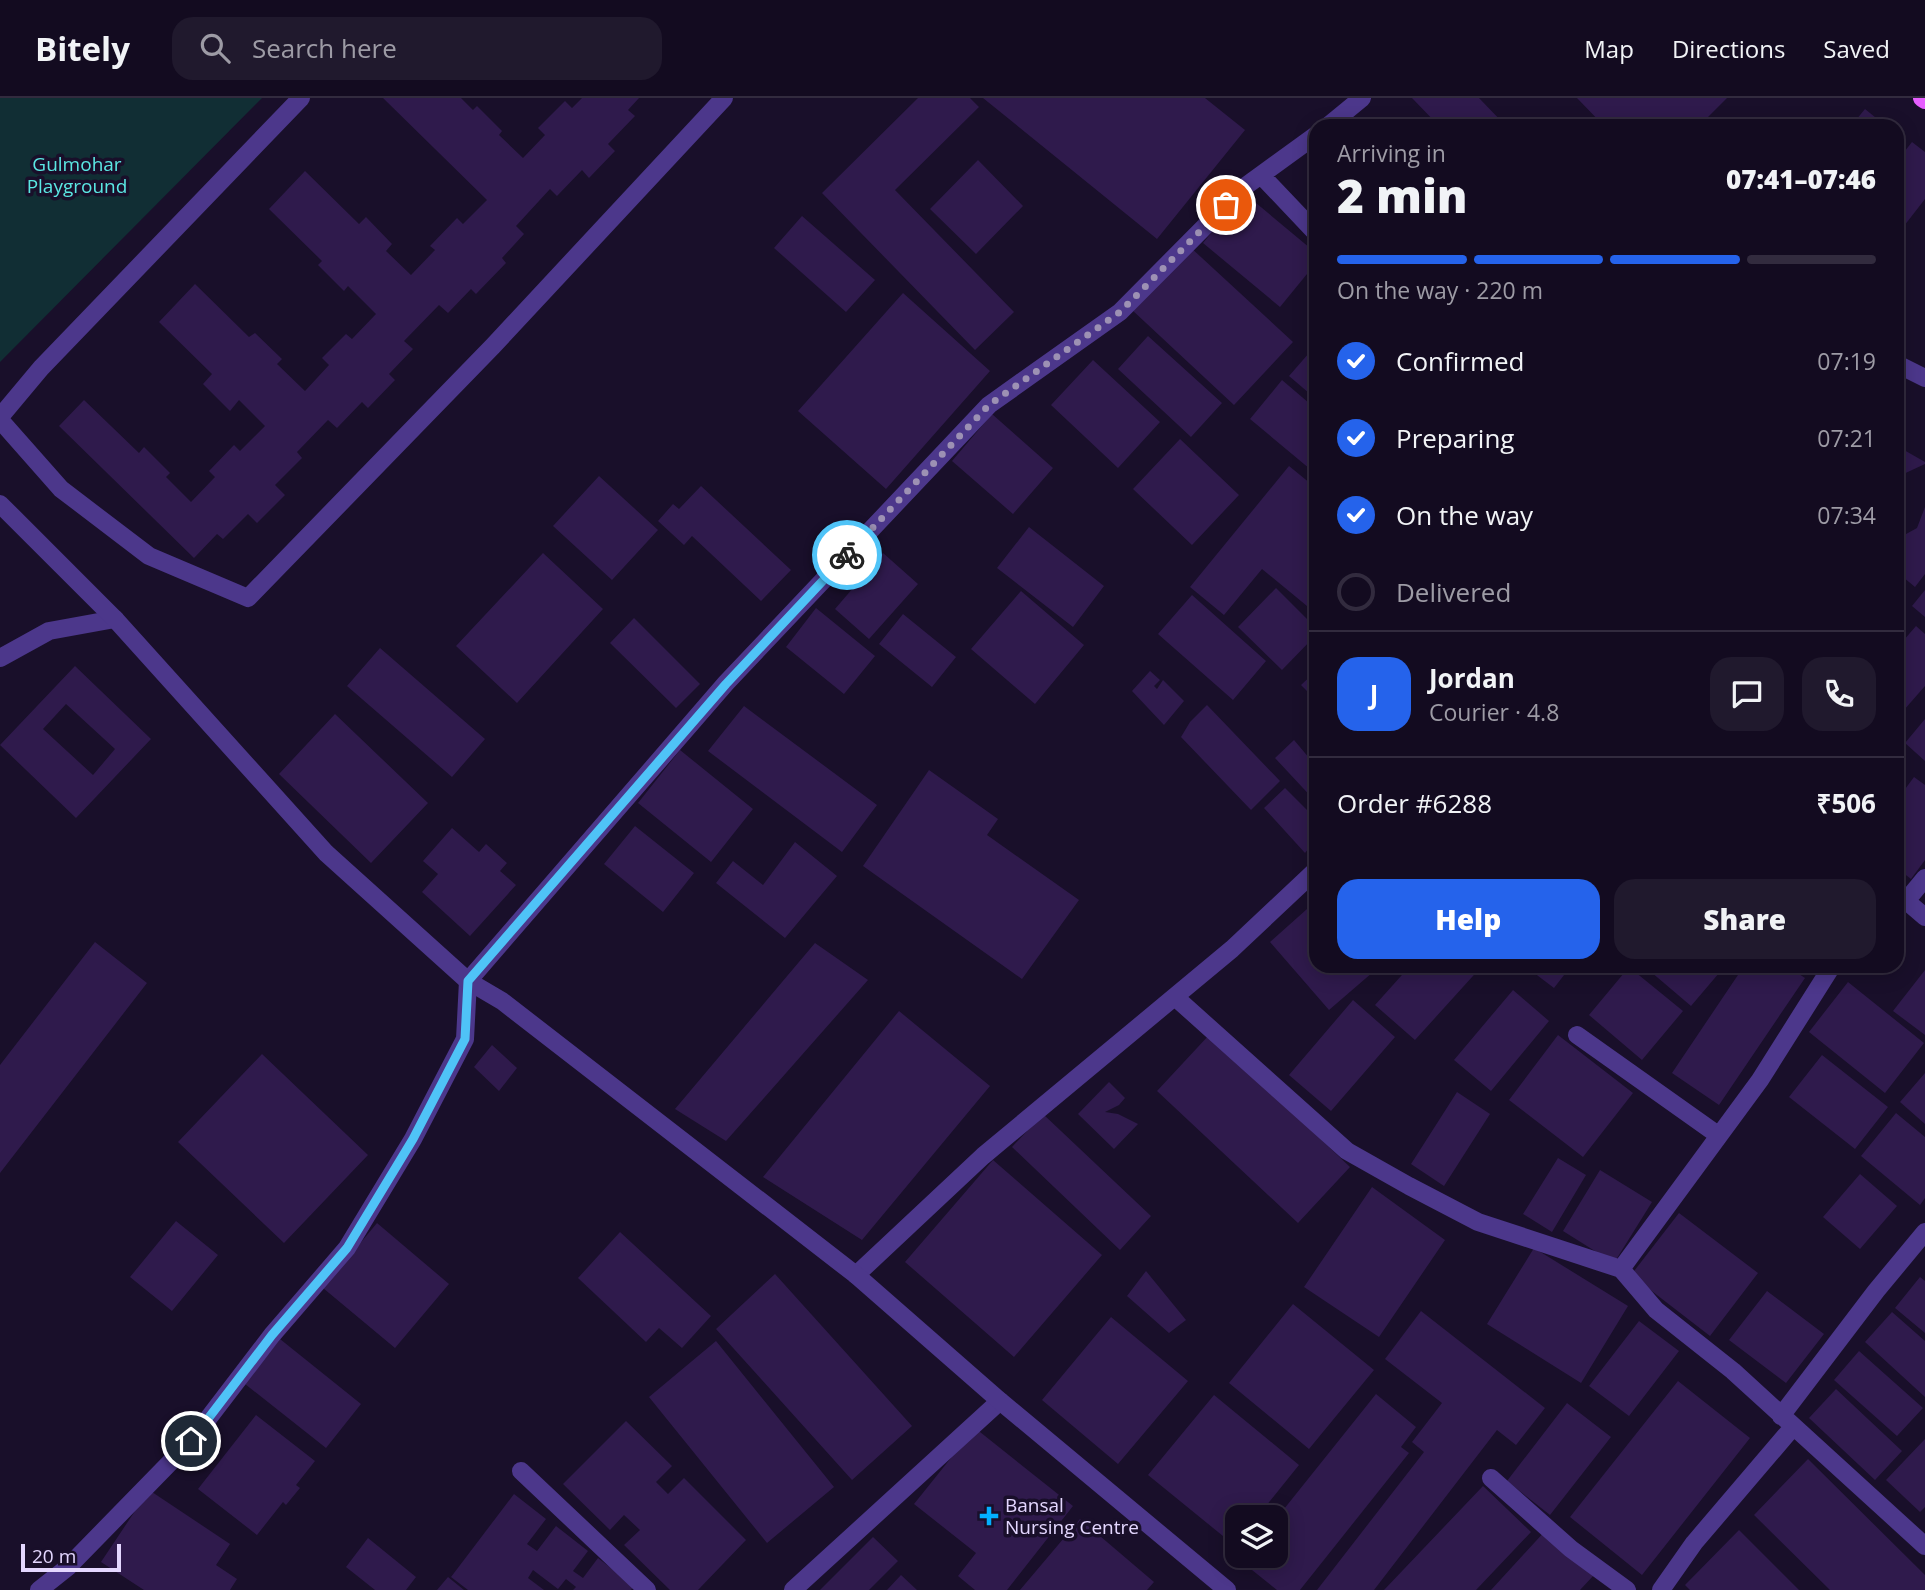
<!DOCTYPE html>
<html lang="en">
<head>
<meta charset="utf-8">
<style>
  :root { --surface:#130b20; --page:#20192d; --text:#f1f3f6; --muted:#9d9ba5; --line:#322b3e; --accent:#2563eb }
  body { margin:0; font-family:"Open Sans",sans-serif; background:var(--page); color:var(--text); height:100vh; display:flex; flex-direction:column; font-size:26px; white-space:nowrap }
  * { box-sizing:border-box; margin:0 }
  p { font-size:23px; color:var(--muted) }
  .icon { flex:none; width:38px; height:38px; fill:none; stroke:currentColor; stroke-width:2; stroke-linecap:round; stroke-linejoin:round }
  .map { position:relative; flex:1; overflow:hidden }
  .side { position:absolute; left:1309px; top:21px; width:595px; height:854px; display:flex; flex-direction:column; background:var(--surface); border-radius:21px; box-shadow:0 4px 18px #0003,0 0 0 2px var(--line) }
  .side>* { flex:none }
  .controls { position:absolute; left:1225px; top:1407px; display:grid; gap:14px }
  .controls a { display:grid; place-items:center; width:63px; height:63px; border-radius:14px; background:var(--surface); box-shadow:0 4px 18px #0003,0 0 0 2px var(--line); font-size:35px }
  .scale { position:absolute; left:21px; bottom:18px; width:100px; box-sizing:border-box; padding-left:7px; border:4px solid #e4d7ff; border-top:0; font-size:19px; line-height:24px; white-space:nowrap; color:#e4d7ff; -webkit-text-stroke:5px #190f2a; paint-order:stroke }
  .pin { position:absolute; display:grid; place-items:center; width:60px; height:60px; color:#fff; margin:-30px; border:4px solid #fff; border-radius:50%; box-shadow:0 2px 7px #0007 }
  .courier { position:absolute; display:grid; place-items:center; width:70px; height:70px; margin:-35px; border:5px solid #4fc3f7; border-radius:50%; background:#fff; color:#222; box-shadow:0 2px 9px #0007 }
  .headline em { font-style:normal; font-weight:800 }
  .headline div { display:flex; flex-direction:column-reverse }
  .headline { display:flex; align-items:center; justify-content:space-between; height:119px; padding:0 28px }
  h1 { font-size:46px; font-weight:800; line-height:52px }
  .bar { display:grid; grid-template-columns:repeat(4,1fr); gap:10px 7px; align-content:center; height:84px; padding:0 28px }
  .bar i { height:9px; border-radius:5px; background:var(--line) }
  .bar .on { background:var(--accent) }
  .bar p { grid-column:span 4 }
  .line { display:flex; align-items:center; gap:18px; padding:0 28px; border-top:2px solid var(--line) }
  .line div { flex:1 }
  .round { display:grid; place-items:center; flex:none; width:74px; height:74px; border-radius:21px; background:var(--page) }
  ol { padding:0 28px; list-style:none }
  li { display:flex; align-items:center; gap:21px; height:77px }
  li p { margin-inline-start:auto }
  li .icon { padding:7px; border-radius:50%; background:var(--accent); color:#fff; stroke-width:4 }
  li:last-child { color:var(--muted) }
  li i { width:38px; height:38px; border:4px solid var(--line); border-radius:50% }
  .action { display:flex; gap:14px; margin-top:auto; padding:14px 28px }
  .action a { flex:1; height:80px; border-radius:21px; background:var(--accent); color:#fff; font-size:28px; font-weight:800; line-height:80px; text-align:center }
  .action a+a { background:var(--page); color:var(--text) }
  header { display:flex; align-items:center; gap:42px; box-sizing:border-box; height:98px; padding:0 35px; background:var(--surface); border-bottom:2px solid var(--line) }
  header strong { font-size:33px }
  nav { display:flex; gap:38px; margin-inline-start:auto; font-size:24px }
  .search { width:490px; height:63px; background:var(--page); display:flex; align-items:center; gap:18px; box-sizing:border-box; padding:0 24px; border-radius:21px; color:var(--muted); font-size:26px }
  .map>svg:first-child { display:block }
  .green { fill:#112e34 }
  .building { fill:#2f1a4c; fill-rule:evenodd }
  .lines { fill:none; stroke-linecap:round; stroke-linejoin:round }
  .minor { stroke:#4c378b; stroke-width:18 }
  .tertiary { stroke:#4c378b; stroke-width:18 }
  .primary { stroke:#e65eff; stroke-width:18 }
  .done { stroke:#9d91b4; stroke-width:7; stroke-dasharray:0 12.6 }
  .route { stroke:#4fc3f7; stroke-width:9 }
  .poi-dot { fill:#03afff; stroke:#190f2a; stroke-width:2.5 }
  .labels { text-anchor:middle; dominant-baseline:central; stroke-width:7; stroke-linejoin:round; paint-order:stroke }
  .park-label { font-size:19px; fill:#5be7e3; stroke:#190f2a }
  .poi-label { font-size:19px; fill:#e4d7ff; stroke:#190f2a; text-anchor:start }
</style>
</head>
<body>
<header>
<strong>Bitely</strong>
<div class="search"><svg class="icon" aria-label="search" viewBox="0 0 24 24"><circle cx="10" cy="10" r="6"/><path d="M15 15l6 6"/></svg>Search here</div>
<nav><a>Map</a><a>Directions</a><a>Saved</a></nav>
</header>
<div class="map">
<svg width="1925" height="1492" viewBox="0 0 1925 1492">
  <rect width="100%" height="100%" fill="#190f2a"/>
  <path class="green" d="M0,0H262L0,264Z"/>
  <path class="building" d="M383,0H461L473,12L477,8L502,33L499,37L523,60L545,37L538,30L565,3L572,10L582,0H639L628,12L635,18L608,46L615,53L589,80L582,72L557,98L550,91L516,128L524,136L502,160L506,165L476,196L471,191L448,215L439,207L404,243L413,251L389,276L395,282L368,310L362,304L337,330L328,322L297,354L302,360L275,387L285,397L257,425L248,416L223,441L217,436L194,460L59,328L84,302L139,355L144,349L170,375L166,379L191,404L215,379L209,373L234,347L240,353L265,328L239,302L230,313L203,286L212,276L159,224L195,186L249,239L255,235L282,261L277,266L305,293L329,267L322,260L346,236L352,241L376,216L348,188L344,193L318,167L322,163L269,111L305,73L359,126L366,119L392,146L386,153L411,177L435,152L430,148L457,120L463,126L487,102Z
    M918,0H970L979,9L895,92L1014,214L975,252L822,95Z
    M983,0H1205L1245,32L1157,141Z
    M1412,0H1479L1506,28H1439Z
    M1577,0H1727L1699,28H1604Z
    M1865,11L1886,28H1851Z
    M1912,44L1925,54V101L1897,137V63Z
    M978,62L1023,108L976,156L930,111Z
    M1244,95L1316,155V165L1280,209L1203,145Z
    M802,118L875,182L846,214L774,150Z
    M1189,148L1293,244L1234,307L1131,211Z
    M903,195L990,273L886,391L798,313Z
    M1148,238L1222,305L1191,339L1118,271Z
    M1316,247V301L1289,278Z
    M1093,262L1160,324L1118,370L1051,307Z
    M1282,282L1316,311V376L1250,321Z
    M992,316L1053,370L1013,416L952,363Z
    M1180,341L1239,397L1192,447L1133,391Z
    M1897,348L1925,364V366L1897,379Z
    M1289,368L1316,390V497L1307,508L1262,471L1224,517L1190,489Z
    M599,378L658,432L612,482L553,428Z
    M701,388L791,472L761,503L692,438L684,447L658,423L673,406L679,411Z
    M1925,409V476L1915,489L1897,474V441L1917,430Z
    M1029,429L1104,488L1073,529L997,470Z
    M543,455L603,511L517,605L456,548Z
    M883,455L918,486L869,541L835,511Z
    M1276,490L1316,530V537L1282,572L1238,529Z
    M1925,492V519L1912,508Z
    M1021,493L1084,547L1035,606L971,551Z
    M1192,497L1266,563L1233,602L1158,536Z
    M816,510L875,558L844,596L786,549Z
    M903,516L956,559L932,589L879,546Z
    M634,520L700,586L676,610L610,545Z
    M1916,528L1925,536V588L1897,620V550Z
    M380,550L485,641L452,679L347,588Z
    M75,568L151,641L76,720L0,647ZM66,606L115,651L93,677L43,631Z
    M1150,573L1160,582L1154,588L1157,591L1163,582L1184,603L1164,627L1132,593Z
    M1316,573V602L1301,587Z
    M1207,607L1280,683L1251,712L1181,639L1190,624Z
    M744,608L877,707L842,754L708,653Z
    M335,616L428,705L371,765L279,676Z
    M1925,621V663L1905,645Z
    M1294,642L1316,668V704L1275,660Z
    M680,652L753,711L711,764L638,705Z
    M929,672L998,721L987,737L1079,802L1022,881L863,768Z
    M1914,679L1925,687V762L1911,781L1897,770V702Z
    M1285,690L1316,721V741L1305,755L1264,710Z
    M635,728L694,775L663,814L604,766Z
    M452,730L479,754L486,746L507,765L500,773L516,787L470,838L422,794L438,776L423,763Z
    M795,744L837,778L785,840L716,785L733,763L763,787Z
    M1316,803V868H1380L1329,912L1270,844Z
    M95,844L147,885L0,1075V967Z
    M815,845L868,882L726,1043L675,1011Z
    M1410,868H1482L1415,942L1375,907Z
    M1525,868H1571L1554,890Z
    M1644,868H1725L1691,908Z
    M1744,868H1787L1805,880L1719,1007L1672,975Z
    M1629,869L1683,913L1642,962L1589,917Z
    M1925,872V937L1893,913Z
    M1848,884L1924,945L1885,995L1809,934Z
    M1513,892L1549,923L1491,993L1454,962Z
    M1353,902L1395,939L1331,1013L1289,977Z
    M899,913L990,988L862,1142L763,1079Z
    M1210,936L1350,1069L1298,1125L1157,993Z
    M1558,937L1633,995L1583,1059L1509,1002Z
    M492,947L517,970L499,993L474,969Z
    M262,956L368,1057L284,1145L178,1044Z
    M1822,957L1888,1009L1855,1051L1789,999Z
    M1925,975V1026L1900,1004Z
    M1109,984L1125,1000L1119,1007L1105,1014L1118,1016L1138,1026L1114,1051L1078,1016Z
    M1457,994L1490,1016L1444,1088L1411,1066Z
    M1896,1015L1925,1039V1100L1920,1107L1861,1058Z
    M1043,1016L1151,1118L1120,1152L1012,1049Z
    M1558,1060L1586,1077L1552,1134L1523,1116Z
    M993,1062L1102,1157L1014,1259L905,1164Z
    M1600,1072L1652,1104L1614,1165L1563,1133Z
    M1860,1076L1897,1108L1860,1151L1823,1119Z
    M1372,1089L1445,1142L1379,1239L1304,1189Z
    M1679,1115L1758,1175L1710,1238L1631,1177Z
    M176,1123L218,1157L172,1213L130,1179Z
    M377,1125L449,1186L395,1250L323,1190Z
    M620,1134L711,1218L682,1250L659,1230L646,1244L578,1180Z
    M1534,1150L1628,1208L1581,1285L1487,1226Z
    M1146,1173L1186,1222L1169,1235L1127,1198Z
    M775,1176L912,1328L852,1382L716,1231Z
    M1920,1179L1925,1183V1235L1895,1210Z
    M1767,1193L1824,1236L1786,1285L1729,1242Z
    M1293,1206L1374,1272L1309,1351L1229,1285Z
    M1421,1213L1545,1310L1516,1347L1497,1332L1374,1492H1317L1424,1354L1412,1344L1442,1305L1385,1261Z
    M1892,1214L1925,1243V1299L1865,1244Z
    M1111,1219L1188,1283L1118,1366L1042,1302Z
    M1639,1223L1679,1253L1629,1318L1589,1288Z
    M280,1241L361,1306L326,1350L245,1286Z
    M716,1243L834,1389L767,1445L649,1299Z
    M1859,1253L1923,1310L1897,1338L1834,1282Z
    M1678,1283L1750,1340L1642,1477L1570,1419Z
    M1836,1291L1902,1353L1875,1382L1809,1320Z
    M1376,1296L1416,1329L1401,1349L1409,1355L1300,1492H1277L1242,1464L1246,1458H1276V1421Z
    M1214,1297L1299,1367L1257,1419H1237V1444L1234,1447L1148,1377Z
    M1567,1305L1611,1339L1550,1417L1507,1383Z
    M256,1317L315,1363L296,1387L300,1390L286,1407L283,1404L257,1437L198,1391Z
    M626,1323L672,1368L656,1384L668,1396L684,1380L746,1442L698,1492H670L624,1447L640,1432L624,1417L610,1432L563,1386Z
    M975,1330L1073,1408L1007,1492H975L958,1478L976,1455L914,1406Z
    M1925,1341V1409L1920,1414L1886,1382Z
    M1808,1361L1925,1477V1492H1830L1754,1417Z
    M1483,1388L1531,1434L1476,1492H1384Z
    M149,1392L230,1446L216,1467L237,1481L230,1492H144L101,1464Z
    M514,1396L546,1421L527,1446L537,1453L556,1428L588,1453L573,1473L583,1480L598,1460L634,1488L631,1492H573L576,1489L566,1481L558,1491L533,1472L528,1480L544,1492H468L451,1479Z
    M1080,1421L1154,1484L1147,1492H1020Z
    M1546,1432L1594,1477L1580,1492H1491Z
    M1739,1432L1799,1492H1690L1685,1487Z
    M873,1439L898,1463L869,1492H820Z
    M368,1440L416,1479L406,1492H375L346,1469Z
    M901,1477L917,1492H887Z
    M448,1479L464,1492H437Z"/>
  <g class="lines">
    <path class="minor" d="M1328,28L1362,0
      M1261,77L1316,135
      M1897,266L1925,280
      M0,319L41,270L301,0
      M0,322L61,391L149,458L248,500L493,248L724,0
      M0,560L49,533L115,521
      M1897,795L1925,819
      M1906,803L1925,780
      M1832,868L1760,982L1621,1171L1656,1212L1733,1273L1925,1448
      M1175,899L1347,1053L1409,1088L1478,1124L1621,1171
      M1577,937L1718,1037
      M856,1177L983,1058L1232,851L1316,772
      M1781,1318L1876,1193L1925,1134
      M521,1373L647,1492
      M1491,1380L1571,1451L1627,1492
      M39,1492L68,1469L191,1343L272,1237L347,1150L413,1041L465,941L468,883L726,585L989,307L1120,214L1243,90L1316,37
      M793,1492L1000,1303
      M1661,1492L1694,1445L1793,1329"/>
    <path class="tertiary" d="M0,406L115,521L326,755L468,883L502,903L856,1177L1000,1303L1227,1492"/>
    <path class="primary" d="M1922,0L1925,2"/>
  </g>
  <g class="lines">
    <path class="done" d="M847,457L989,307L1120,214L1226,107"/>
    <path class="route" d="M191,1343L272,1237L347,1150L413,1041L465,941L468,883L726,586L847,457"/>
  </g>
  <path class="poi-dot" d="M985.5 1407.5h7v7h7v7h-7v7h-7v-7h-7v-7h7z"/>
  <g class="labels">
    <g class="park-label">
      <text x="77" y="66">Gulmohar<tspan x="77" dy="22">Playground</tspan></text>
    </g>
    <g class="poi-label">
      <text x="1005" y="1407">Bansal<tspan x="1005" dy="22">Nursing Centre</tspan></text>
    </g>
  </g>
</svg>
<div class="controls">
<a><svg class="icon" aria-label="layers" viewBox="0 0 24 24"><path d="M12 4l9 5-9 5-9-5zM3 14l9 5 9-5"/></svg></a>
</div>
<div class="scale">20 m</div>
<div class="pin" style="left:1226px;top:107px;background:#ea580c"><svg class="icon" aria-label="bag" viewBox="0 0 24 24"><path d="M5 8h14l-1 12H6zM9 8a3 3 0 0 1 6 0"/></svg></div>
<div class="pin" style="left:191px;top:1343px;background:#1f2937"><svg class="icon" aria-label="home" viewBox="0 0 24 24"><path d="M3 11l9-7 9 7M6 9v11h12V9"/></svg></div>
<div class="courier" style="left:847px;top:457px"><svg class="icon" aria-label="bike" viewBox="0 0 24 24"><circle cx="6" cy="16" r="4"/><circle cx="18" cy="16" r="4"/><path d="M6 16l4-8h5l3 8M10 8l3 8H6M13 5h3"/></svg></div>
<section class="side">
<div class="headline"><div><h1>2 min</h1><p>Arriving in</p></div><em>07:41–07:46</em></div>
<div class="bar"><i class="on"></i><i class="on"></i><i class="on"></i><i></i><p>On the way · 220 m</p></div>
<ol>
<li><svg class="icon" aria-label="check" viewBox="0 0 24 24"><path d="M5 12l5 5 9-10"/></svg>Confirmed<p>07:19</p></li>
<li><svg class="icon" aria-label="check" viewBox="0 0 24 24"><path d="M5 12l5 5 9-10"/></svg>Preparing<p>07:21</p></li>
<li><svg class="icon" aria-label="check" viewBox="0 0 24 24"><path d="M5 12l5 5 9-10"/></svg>On the way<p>07:34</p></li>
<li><i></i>Delivered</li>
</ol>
<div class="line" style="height:126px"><b class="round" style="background:var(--accent);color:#fff">J</b><div><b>Jordan</b><p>Courier · 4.8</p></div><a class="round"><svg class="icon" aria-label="chat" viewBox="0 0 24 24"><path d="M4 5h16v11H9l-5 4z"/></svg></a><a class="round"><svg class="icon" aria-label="phone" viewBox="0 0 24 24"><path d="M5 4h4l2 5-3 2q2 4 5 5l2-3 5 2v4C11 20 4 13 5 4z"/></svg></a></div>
<div class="line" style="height:91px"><div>Order #6288</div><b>₹506</b></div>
<div class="action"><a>Help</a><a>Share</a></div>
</section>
</div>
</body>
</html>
